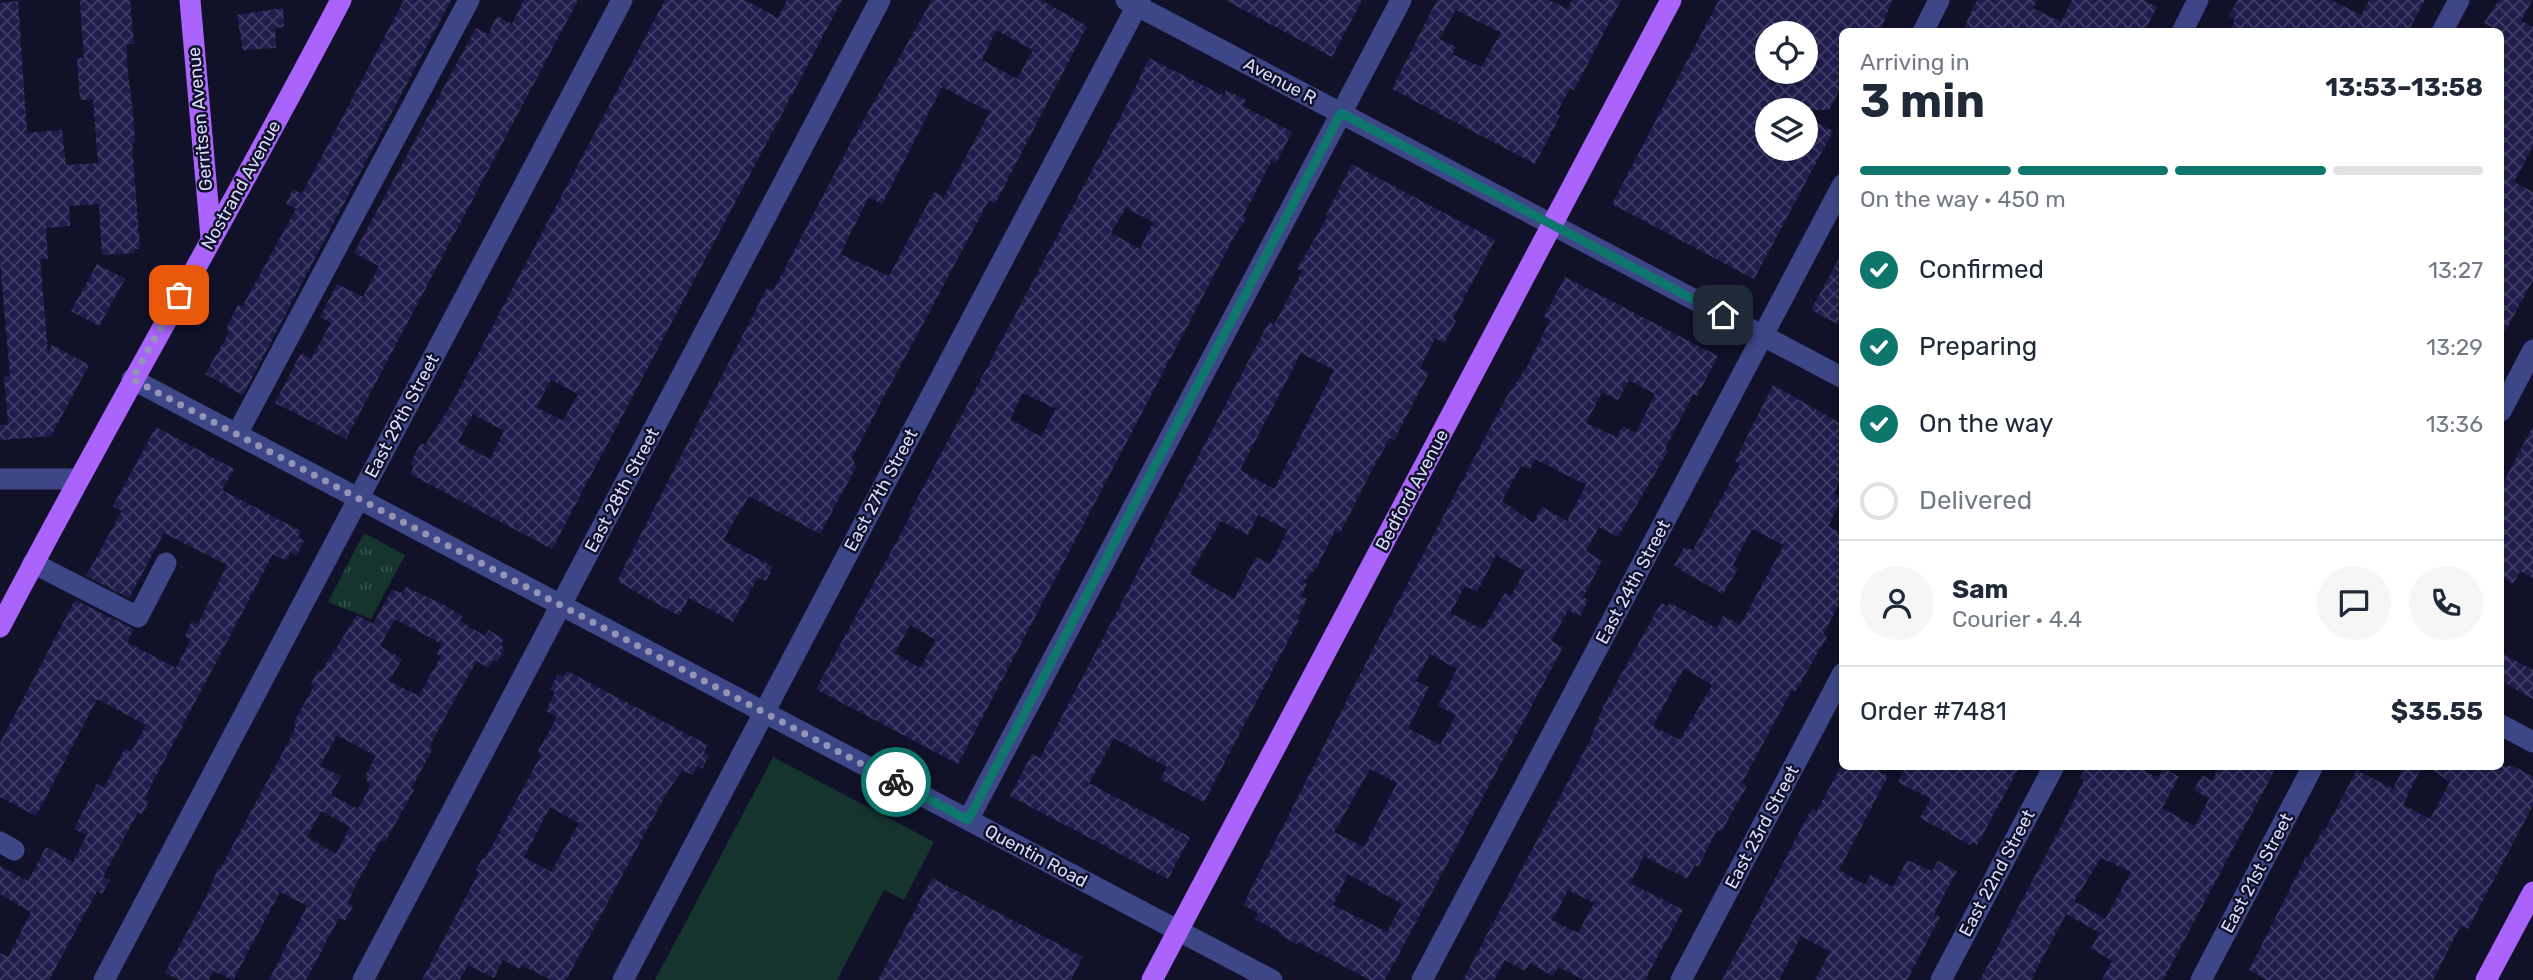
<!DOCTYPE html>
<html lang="en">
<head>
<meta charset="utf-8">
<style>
  :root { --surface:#fff; --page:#f6f6f7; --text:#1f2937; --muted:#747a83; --line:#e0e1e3; --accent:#0f766e }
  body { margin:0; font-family:Rubik,sans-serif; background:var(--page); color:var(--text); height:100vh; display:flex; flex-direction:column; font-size:26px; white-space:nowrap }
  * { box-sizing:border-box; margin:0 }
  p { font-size:23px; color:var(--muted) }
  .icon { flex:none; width:38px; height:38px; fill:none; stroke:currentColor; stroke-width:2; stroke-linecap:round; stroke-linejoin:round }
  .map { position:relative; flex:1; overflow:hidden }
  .sheet { position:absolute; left:1839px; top:28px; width:665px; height:742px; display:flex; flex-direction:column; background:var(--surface); border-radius:10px; box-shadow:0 4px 10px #0003 }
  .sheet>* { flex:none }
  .controls { position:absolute; left:1755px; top:21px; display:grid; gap:14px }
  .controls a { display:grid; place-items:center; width:63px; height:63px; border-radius:50%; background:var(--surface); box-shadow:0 4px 10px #0003; font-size:35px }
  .pin { position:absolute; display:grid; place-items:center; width:60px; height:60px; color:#fff; margin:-30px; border-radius:14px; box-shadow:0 4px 10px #0006 }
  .courier { position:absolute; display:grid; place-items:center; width:70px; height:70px; margin:-35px; border:5px solid #0f766e; border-radius:50%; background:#fff; color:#222; box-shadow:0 2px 9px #0007 }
  .head em { font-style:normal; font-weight:700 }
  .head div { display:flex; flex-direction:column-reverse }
  .head { display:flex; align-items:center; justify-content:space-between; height:119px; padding:0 21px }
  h1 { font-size:46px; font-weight:700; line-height:52px }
  .bar { display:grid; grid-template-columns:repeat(4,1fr); gap:10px 7px; align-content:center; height:84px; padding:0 21px }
  .bar i { height:9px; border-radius:5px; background:var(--line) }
  .bar .current { background:var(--accent) }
  .bar p { grid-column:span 4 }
  .line { display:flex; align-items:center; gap:18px; padding:0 21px; border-top:2px solid var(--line) }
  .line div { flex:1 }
  .round { display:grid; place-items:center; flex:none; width:74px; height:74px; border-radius:37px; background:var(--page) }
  ol { padding:0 21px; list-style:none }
  li { display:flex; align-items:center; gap:21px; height:77px }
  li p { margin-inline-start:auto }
  li .icon { padding:7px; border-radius:50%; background:var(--accent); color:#fff; stroke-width:4 }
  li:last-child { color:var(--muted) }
  li i { width:38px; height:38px; border:4px solid var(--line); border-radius:50% }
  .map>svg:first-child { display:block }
  .grass { fill:url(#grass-tufts) }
  .garden { fill:#14342d }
  .building { fill:url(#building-cross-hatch); fill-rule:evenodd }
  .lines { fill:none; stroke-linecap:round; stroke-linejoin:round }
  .minor { stroke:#3d4788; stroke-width:21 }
  .major { stroke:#aa64fc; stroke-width:21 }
  .done { stroke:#9495b4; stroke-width:7; stroke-dasharray:0 12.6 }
  .route { stroke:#0f766e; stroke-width:9 }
  .labels { text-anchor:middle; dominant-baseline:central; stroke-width:5; stroke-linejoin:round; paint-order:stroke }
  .street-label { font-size:18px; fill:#dbdcfe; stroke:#11112a }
</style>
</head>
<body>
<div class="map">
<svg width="2533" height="980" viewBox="0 0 2533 980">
  <defs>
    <pattern id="grass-tufts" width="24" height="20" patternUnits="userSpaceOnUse" patternTransform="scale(1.75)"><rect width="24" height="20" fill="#14342d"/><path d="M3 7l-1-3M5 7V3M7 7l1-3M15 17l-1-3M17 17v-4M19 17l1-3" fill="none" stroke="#36514c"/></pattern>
    <pattern id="building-cross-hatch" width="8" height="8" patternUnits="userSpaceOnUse" patternTransform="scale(1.75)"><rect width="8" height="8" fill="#1f1d4b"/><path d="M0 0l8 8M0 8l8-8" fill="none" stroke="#3f3d66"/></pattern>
  </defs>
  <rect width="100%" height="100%" fill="#11112a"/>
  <path class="grass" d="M364,533L405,555L371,619L328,602Z"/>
  <path class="garden" d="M773,757L934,842L904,900L884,890L837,980H655Z"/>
  <path class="building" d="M80,0H130L134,44H127V65L133,112L135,143H132L140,249H134V253L102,255L99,204L69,206L70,226L46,228L48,259H40L48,353L52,345L89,365L51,436L0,440V425H8L4,376H10L0,262V3L18,1L27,133L62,130L66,165L98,163L93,99L80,100L77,58H84Z
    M404,0H451L243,395L205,374L230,331L226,329L238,305L242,307L296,209L286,203L293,189L302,194Z
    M524,0H578L346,439L275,403L301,353L311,359L331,323L320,317L337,284L363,297L379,266L354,253L476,28L488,34L497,16L512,24Z
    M665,0H745L778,18L787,0H842L552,549L410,474L414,466L410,464L421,443L425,445L451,405ZM551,380L578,394L563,421L536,407ZM473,414L504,431L490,459L458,442Z
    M932,0H1041L1087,26L995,204L989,200L878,408L852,458L856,467L820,534L749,496L723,540L773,567L766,581L758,577L733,622L689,598L679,616L617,581L767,288L773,291L854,137ZM996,30L1033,50L1017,79L982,60ZM942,87L990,112L944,197L934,192L889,276L840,254L869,197L882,204Z
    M1225,0H1362L1332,57Z
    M1437,0H1549L1567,9L1572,0H1621L1574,90L1570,88L1556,114L1560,116L1535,164L1392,89ZM1456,10L1501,33L1481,67L1452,54L1456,47L1439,39Z
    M1719,0H1892L1880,32H1843V84L1829,110H1768V149H1806V117L1833,131L1754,279L1612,204ZM1768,33H1806V72H1768Z
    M1977,0H2038L2033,8L2061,22L2072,0H2144L2157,7L2144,32H1962Z
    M2238,0H2331L2361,15L2369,0H2425L2408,32H2229L2235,20L2229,16Z
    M2499,0H2532L2521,21L2533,27V146L2514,182L2533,192V280L2501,339V32L2484,23Z
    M283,8L284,27L275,28L276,48L243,50L237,15Z
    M1149,58L1224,96L1226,90L1246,100L1243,106L1292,132L1276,163L1272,160L1243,216L1247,218L1236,233L958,764L816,689L899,537L911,515L909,514L1130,99ZM1126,208L1153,222L1140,249L1111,233ZM1023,393L1056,409L1041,437L1010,419ZM910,625L936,640L920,668L895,653Z
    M1352,164L1495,240L1453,319L1456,321L1444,343L1435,338L1420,368L1429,373L1394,440L1390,438L1373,468L1340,533L1335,531L1317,567L1303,582L1307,584L1301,596L1307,599L1297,619L1299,620L1204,802L1160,779L1167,767L1114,738L1089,783L1190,837L1168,879L1010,796L1032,754L1040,758L1269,322L1274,325L1293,289L1302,271L1297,269L1328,216L1326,215ZM1301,353L1334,370L1274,489L1240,470ZM1258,515L1288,530L1270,564L1256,557L1234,599L1190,574L1221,521L1248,535Z
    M1843,251V327L1811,310Z
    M97,264L125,279L99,326L71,311Z
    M1565,277L1718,356L1697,396L1693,394L1665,449L1668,451L1618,537L1599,527L1586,551L1602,561L1583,597L1588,600L1580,616L1568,610L1551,641L1563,647L1385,980H1370L1298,942L1297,944L1280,935L1281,933L1255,919L1258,913L1243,905L1373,649L1506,398L1528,365L1550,320L1544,317ZM1629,380L1655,394L1636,433L1623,426L1617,437L1586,423L1602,392L1618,400ZM1535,459L1586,485L1567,521L1542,507L1533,523L1502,501L1521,466L1530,469ZM1496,555L1525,571L1511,596L1505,593L1483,629L1450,613L1465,586L1477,592ZM1430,654L1457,669L1438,706L1456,715L1440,745L1408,728L1429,687L1416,681ZM1370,769L1397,783L1364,847L1334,832ZM1348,874L1402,904L1387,932L1333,905Z
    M1773,385L1843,425V475L1834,493L1842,498L1828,526L1843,534V597L1823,634L1827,637L1795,692L1792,690L1760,749L1742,783L1747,786L1721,832L1717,830L1698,867L1695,865L1687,879L1644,856L1630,883L1683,910L1645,980H1584L1558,967L1553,976L1530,963L1525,971L1505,960L1494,980H1463L1590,740L1603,707L1661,603L1668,606L1670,603L1717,628L1723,616L1740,625L1784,545L1752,529L1733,565L1738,568L1723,594L1674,566L1684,547L1693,550L1740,464L1735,461ZM1684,668L1712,685L1680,740L1653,726ZM1568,890L1594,903L1578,933L1552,920Z
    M2533,426V578L2520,571L2513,584L2501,577V487Z
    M156,427L234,469L222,490L301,531L298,537L304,541L296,556L290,552L286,561L273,554L144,799L149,801L142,814L138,812L103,877L110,880L102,894L97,891L49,980H0V953L8,957L31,912L0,894V866L28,881L46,847L73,862L87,835L74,829L97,784L104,788L125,748L131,752L146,725L97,699L36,816L0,797V743L75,600L134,629L127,642L176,668L191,639L185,636L192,621L198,624L227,565L164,533L129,598L86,576L122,511L113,506Z
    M406,587L446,606L462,616L460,621L485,636L488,630L504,639L500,645L505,648L497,662L493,660L488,668L477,661L457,695L429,747L433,748L411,789L414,790L385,842L381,840L355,886L348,903L353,906L345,921L339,918L306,980H269L307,906L280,892L233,980L214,971L209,980H179L165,973L207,895L218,868L220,869L290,739L296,726L293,724L314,686L311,684L318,670L321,672L357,615L373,624L392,590L403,593ZM395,619L442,644L437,654L441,656L419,696L389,681L402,659L380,646ZM337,735L376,756L365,776L370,787L358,809L331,795L341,776L320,766ZM321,811L350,827L336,854L307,837Z
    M2501,653L2533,670V699L2501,681Z
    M567,671L708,745L704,752L709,755L702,769L697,766L693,775L682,770L665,796L566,980H551L522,965L520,969L503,960L494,978L468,965L460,980H422L479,872L476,870L483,857L485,859L541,755L537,753L557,717L546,711L555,692L550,689L558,674L564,677ZM550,807L579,823L551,872L524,857Z
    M1841,766H1869L1888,776L1839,870L1865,885L1870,875L1893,887L1907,860L1932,871L1938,861L1957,871L1934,914L1940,917L1907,980H1815L1830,952L1801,936L1779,980H1722L1812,808L1817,811Z
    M1906,766H2020L1977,845L1972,842L1970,845L1920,818L1931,799L1898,782Z
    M2087,766H2136L2158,778L2164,768L2179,777L2162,808L2195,826L2209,799L2194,790L2202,775L2212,781L2219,766H2277L2163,980H2102L2112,961L2091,948L2100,933L2066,914L2031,980H1980L2064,821L2084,780L2080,778ZM2101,858L2131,872L2105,919L2074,901Z
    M2404,766H2422L2403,805L2430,819L2450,782L2426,766H2513L2533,777V805L2468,929L2461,925L2433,980H2267L2249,970L2306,857L2308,858L2323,829L2325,830L2357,770L2393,789Z
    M932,878L1083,957L1071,980H878Z"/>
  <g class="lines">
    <path class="minor" d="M1126,0L1843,378
      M1923,32L1939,0
      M2182,32L2198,0
      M2442,32L2459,0
      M132,379L1272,980
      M2501,411L2533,350
      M237,434L469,0
      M0,479H77
      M33,563L138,617L166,563
      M2501,725L2533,742
      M968,820L1401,0
      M0,842L14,850
      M104,980L622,0
      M363,980L880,0
      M623,980L1140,0
      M1422,980L1843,184
      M1681,980L1843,673
      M1941,980L2054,766
      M2201,980L2313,766"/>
    <path class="major" d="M190,0L211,238
      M0,627C110,416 231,211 341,0
      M1152,980L1671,0
      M2486,980L2533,892"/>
  </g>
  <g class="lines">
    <path class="done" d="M179,295L132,379L896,782"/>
    <path class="route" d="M896,782L968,820L1341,113L1723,315"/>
  </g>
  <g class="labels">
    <g class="street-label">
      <text transform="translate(1280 81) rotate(28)">Avenue R</text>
      <text transform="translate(200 119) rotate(-95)">Gerritsen Avenue</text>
      <text transform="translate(241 185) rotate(-61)">Nostrand Avenue</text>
      <text transform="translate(402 416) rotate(-62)">East 29th Street</text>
      <text transform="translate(622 490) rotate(-62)">East 28th Street</text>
      <text transform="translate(881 490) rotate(-62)">East 27th Street</text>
      <text transform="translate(1412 490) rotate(-62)">Bedford Avenue</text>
      <text transform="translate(1633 582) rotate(-62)">East 24th Street</text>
      <text transform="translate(1762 827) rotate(-62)">East 23rd Street</text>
      <text transform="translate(1036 856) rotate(28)">Quentin Road</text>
      <text transform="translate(1997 873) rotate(-62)">East 22nd Street</text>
      <text transform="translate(2257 873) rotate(-62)">East 21st Street</text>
    </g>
  </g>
</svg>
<div class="controls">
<a><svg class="icon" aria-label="locate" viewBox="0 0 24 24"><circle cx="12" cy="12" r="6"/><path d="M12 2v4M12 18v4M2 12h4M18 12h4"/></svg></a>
<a><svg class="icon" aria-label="layers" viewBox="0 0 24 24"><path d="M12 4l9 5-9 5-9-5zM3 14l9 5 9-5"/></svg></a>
</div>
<div class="pin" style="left:179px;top:295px;background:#ea580c"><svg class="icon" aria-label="bag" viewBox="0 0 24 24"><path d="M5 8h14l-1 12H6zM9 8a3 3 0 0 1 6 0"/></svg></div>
<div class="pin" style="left:1723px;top:315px;background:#1f2937"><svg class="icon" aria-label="home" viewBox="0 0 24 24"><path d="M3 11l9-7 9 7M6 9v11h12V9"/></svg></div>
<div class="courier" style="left:896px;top:782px"><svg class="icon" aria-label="bike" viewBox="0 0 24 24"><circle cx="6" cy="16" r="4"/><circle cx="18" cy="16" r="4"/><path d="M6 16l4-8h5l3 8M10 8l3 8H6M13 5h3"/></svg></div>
<section class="sheet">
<div class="head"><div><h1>3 min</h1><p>Arriving in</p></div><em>13:53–13:58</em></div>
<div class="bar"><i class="current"></i><i class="current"></i><i class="current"></i><i></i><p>On the way · 450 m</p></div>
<ol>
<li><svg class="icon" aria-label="check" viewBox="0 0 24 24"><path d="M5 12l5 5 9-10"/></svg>Confirmed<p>13:27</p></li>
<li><svg class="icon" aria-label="check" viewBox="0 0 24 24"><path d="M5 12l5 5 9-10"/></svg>Preparing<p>13:29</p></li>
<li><svg class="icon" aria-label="check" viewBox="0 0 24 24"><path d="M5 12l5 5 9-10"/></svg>On the way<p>13:36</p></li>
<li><i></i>Delivered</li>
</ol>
<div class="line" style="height:126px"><a class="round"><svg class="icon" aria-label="person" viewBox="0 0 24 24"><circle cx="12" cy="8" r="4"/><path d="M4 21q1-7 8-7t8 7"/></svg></a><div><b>Sam</b><p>Courier · 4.4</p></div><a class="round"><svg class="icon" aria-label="chat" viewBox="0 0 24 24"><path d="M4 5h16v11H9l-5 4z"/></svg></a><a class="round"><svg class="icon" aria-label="phone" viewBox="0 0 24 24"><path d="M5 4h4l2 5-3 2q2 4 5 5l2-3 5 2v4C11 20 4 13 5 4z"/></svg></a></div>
<div class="line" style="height:91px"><div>Order #7481</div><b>$35.55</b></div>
</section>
</div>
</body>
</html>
